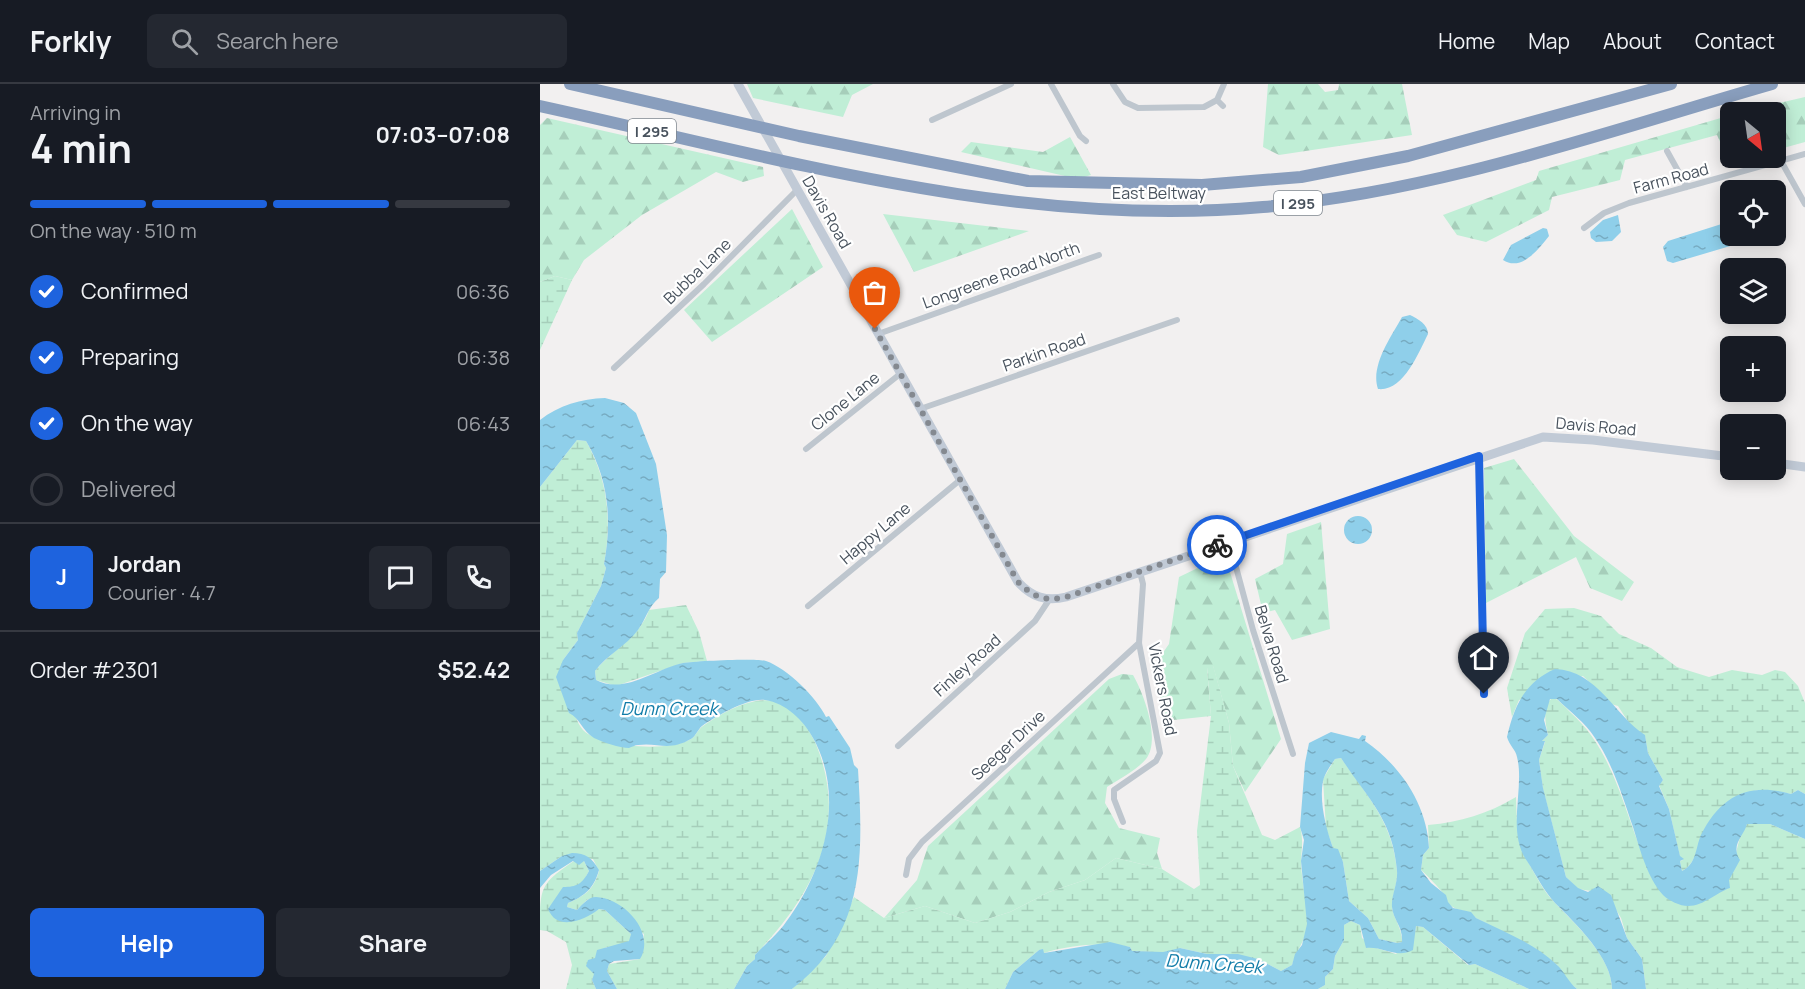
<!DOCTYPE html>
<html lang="en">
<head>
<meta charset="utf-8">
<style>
  :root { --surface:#171b24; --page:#242831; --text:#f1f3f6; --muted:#9ea1a6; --line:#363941; --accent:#1e63de }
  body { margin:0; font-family:Manrope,sans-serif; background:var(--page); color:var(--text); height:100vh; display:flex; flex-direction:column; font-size:22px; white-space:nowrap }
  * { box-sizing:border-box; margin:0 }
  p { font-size:20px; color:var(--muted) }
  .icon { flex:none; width:33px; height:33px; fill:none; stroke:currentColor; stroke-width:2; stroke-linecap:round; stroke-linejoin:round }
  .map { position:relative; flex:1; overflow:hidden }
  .details { display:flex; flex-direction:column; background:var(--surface); width:540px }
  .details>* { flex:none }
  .needle { width:39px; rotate:151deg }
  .fabs { position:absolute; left:1180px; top:18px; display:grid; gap:12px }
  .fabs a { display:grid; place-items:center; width:66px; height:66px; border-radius:9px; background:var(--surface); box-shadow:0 3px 15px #0003; font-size:30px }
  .pin { position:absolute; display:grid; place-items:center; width:51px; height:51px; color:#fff; margin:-62px -26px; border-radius:50% 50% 50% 0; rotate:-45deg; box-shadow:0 0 6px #0007 }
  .pin .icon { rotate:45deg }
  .courier { position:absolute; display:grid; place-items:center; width:60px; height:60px; margin:-30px; border:4px solid #1e63de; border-radius:50%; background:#fff; color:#222; box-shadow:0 2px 8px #0007 }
  .headline em { font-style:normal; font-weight:700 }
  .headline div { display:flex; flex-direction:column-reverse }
  .headline { display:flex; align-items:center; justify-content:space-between; height:102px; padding:0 30px }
  h1 { font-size:39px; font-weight:700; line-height:45px }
  .bar { display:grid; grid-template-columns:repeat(4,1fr); gap:9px 6px; align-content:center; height:72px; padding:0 30px }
  .bar i { height:8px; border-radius:4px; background:var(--line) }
  .bar .selected { background:var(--accent) }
  .bar p { grid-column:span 4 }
  .line { display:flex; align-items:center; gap:15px; padding:0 30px; border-top:2px solid var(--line) }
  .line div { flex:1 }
  .round { display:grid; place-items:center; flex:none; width:63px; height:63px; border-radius:9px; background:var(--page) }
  ol { padding:0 30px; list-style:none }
  li { display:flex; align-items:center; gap:18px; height:66px }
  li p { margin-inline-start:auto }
  li .icon { padding:6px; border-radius:50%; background:var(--accent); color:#fff; stroke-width:4 }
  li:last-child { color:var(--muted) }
  li i { width:33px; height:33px; border:3px solid var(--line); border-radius:50% }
  .button { display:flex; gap:12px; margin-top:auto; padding:12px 30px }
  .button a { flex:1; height:69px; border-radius:9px; background:var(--accent); color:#fff; font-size:24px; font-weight:700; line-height:69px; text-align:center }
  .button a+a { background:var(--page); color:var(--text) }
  header { display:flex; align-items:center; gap:36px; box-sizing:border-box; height:84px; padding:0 30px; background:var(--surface); border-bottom:2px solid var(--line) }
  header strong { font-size:28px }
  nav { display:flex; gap:33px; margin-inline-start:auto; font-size:21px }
  .search { width:420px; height:54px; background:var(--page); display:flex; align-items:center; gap:15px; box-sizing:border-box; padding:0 21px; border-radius:9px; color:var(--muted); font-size:22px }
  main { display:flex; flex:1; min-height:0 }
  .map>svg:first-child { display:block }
  .forest { fill:url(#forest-firs) }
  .wetland { fill:url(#wetland-marsh) }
  .water { fill:url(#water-ripples); fill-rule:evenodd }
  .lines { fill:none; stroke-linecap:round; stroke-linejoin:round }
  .street { stroke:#bec6ce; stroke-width:6 }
  .secondary { stroke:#c1cad6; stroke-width:9 }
  .highway { stroke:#899ebd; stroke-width:12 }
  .done { stroke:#848990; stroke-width:6; stroke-dasharray:0 10.8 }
  .route { stroke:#1e63de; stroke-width:8 }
  .labels { text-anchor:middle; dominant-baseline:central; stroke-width:4.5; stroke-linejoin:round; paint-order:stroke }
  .shield { fill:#fff; stroke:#7f868e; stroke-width:1.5 }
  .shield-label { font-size:15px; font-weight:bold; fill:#48525d }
  .street-label { font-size:16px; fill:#48525d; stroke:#fff }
  .water-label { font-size:18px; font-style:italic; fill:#117ca8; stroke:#fff }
</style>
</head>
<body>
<header>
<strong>Forkly</strong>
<div class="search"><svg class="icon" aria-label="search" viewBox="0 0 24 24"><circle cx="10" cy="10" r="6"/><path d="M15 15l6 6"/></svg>Search here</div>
<nav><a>Home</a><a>Map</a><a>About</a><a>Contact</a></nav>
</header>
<main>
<section class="details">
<div class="headline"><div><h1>4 min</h1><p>Arriving in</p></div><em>07:03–07:08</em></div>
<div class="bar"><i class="selected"></i><i class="selected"></i><i class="selected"></i><i></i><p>On the way · 510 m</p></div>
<ol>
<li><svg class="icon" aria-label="check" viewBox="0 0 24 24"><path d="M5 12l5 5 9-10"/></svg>Confirmed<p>06:36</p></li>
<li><svg class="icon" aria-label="check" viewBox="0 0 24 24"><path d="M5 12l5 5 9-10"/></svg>Preparing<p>06:38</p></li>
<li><svg class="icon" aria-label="check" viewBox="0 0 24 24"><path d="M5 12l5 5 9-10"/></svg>On the way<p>06:43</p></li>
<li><i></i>Delivered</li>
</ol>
<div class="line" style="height:108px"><b class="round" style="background:var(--accent);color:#fff">J</b><div><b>Jordan</b><p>Courier · 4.7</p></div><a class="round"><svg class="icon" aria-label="chat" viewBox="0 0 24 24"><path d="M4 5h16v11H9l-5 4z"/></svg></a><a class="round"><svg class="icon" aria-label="phone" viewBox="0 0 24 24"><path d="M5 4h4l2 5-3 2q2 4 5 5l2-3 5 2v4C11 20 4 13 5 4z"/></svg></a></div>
<div class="line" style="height:78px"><div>Order #2301</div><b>$52.42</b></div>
<div class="button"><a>Help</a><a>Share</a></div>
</section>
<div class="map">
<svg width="1265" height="905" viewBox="0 0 1265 905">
  <defs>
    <pattern id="forest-firs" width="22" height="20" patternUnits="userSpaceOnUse" patternTransform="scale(1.5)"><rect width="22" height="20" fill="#c0eed6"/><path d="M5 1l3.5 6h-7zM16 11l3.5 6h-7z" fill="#a6ceba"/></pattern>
    <pattern id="wetland-marsh" width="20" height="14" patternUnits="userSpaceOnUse" patternTransform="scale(1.5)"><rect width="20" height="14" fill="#c0eed6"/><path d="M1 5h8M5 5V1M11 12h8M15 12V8" fill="none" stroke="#a6ceba"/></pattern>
    <pattern id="water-ripples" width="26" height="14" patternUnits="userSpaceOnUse" patternTransform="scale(1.5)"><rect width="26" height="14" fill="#8fcfea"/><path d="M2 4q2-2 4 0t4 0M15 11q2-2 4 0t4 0" fill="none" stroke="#77abc1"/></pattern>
  </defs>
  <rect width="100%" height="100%" fill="#f2f0f0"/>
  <path class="forest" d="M207,0H333L312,11L303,33L213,14Z
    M728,0H778L785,8L798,6L799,0H862L872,51L739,71L723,63Z
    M1265,13V58L1236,66V28H1200Z
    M1191,31V74H1211L1190,80L1177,51L1085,76L1080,96L1012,113L1009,126L946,158L917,151L903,131L996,96L999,87Z
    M7,34L223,83L224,92L203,98L176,88L102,131L44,176L32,196L15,192L0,198V41Z
    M530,53L551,91L538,95L421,68L431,58L503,68Z
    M252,125L283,183L172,258L144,226Z
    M343,130L489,147L374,188Z
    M974,375L1034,452L1094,498L1082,517L1050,504L1036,473L946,519L944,384Z
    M781,438L790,545L752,556L735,526L723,529L715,495L743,480L747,450Z
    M664,481L690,488L741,655L705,708L693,682L689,639L673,582L667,584L671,632L624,637L615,580L629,560L639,493Z
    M582,590L593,591C604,610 621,656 606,675C597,686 579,695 567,703L565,719L579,744L620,754L617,769L622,785L576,774L545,796L509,808L470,828L435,839L385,822L344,834L377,796L388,762L569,595Z"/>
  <path class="wetland" d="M15,192L32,196L0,266V198Z
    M37,356L46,357C68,396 72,436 64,480L66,484L61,502L37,549L38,556L23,576C27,594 31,632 43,646C60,664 130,668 151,655C156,652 158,645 163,642C182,629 216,609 239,619C259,628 274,651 280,671C307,750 269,815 215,871V875L207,882L194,905H77L67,887L69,880L100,875L104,850L48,815L37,826L27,823L28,819C45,812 54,805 59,787L53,775L22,772L0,787V403Z
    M146,521L159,548L167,577L143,579L76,602L56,596L55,587C72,566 100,553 109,526Z
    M1034,524L1061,532L1079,550L1111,564L1137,583L1169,593L1192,586L1222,591L1235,586L1245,588L1258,602L1265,619V710L1258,706L1251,710L1242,708L1236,709C1231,706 1221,705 1214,707C1207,708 1177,730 1171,736C1157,750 1161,777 1142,787L1140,777L1143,776L1140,773L1129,725L1119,701L1123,696L1108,669L1105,652L1091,642L1078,622L1071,620L1043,592L979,616L972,633L967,604L985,549L1005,525Z
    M673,581L689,639L693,682L722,751L735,756L760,743C764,757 761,767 761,780C762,800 768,822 767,842C766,856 756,867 752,881L741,887L718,875L667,870L640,864C633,870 603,868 592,867L590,863C562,858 530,861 504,869L499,866L473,888L465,905H252L286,872L314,813L344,834L385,822L435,839L470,828L509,808L545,796L576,774L622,785L654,805L660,801L657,747L671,632L667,583Z
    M1013,613C1020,617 1025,623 1030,628C1079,671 1085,740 1114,795L1189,796C1197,777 1195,757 1207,740H1230L1265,755V905H1106L1102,875L1087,854L1081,834L1072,819L1051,807L1038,805L1026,793L1003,705L999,676L1005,658L1002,657L1008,651C1005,638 1002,622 1013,613Z
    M801,674C827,712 853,738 857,787C858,799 852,812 852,823C853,834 862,843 862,858L857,859L839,855L828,834L809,817L803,778L793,764L786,744L783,695L795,675Z
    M976,713C977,733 976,758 987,776C995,790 1003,807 1015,819C1035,840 1072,873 1072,905H1037L1030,899L1017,881L994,864L936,834C929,825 919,828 911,822C906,818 907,814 904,810C899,804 887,791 881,786L883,771L889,764L888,741C921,738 947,730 976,713Z
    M34,777H44L49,787L43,798L8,825L54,828L59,825L65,826L91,850L90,857L73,864L66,863L52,896L56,905H26L32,881L26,858L7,847L0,846C0,803 0,800 34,777Z
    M811,837L820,841L822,854L833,863L856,870L875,849L876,842L883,843L928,881L935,880L989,905H778L785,901V893L793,885L795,872L804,856V841Z"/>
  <path class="water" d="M1078,131L1081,148L1072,157L1056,158L1051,154L1050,148L1063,136Z
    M1191,137V152H1224L1133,179L1127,177L1123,163L1128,157Z
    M1003,144L1007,145L1009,152C999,165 981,188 963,176L971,161Z
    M870,231C878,235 888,240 888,250C878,270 863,308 838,305C830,282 851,253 862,233Z
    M65,314L84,319L96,329L116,380L127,451L126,488L120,495L119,514C108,523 106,535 98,546C86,562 67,571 55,587L56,596C84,611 115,585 143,579C155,577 216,574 226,577C247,584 277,614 286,633L289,632L310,664L314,681L318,685C323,770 327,848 252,905H194L207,882L215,875V871C225,860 238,850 246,838C284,787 306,713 273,654C264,637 246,619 225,616C207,614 177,632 162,642C158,645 156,652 151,655C128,668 118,658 98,661C95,661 92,663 89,664C80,664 62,658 54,654C42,647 40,634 29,629L16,593L23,576L38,556L37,549L61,502L66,484L64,480C72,437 69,395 46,357L37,356L0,403V336C19,321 41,315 65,314Z
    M804 446a14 14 0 1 1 28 0a14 14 0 1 1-28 0Z
    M1015,585C1058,587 1074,631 1105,651L1108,669L1123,696L1119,702L1129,725L1140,772L1144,775L1140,777L1142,787C1157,779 1155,765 1161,751C1181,711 1210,698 1251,710L1258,706L1265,710V755L1230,740H1207C1204,752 1190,761 1200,776L1189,796L1190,804C1177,808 1164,822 1148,822C1140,822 1129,817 1123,811C1107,793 1100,765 1093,743C1083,714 1073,680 1055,654C1045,638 1030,628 1017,615H1010L1004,636L1008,651L1002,657H1005L999,676L1003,704L1026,793L1038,804L1048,808L1058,802L1071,811L1087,854L1102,875L1106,905H1072C1072,874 1036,840 1015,819C1004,807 996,791 987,777C966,747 985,704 977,673C976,666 969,661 967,653C974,622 985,598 1015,585Z
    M791,648L819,655L822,651L826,652L825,657C861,682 887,721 889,764L883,771L881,786L891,799L906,811L908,818L913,824L931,828L936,834C962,847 994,859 1016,880C1025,888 1028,898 1037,905H989L935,880L929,881L883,843L876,842L873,866C856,875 843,862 826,864L820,841L811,837L804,841V856L795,872L793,885L785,893V901L778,905H465L473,888L499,866L503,865L504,869L570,858L590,863L592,867L623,868L640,864L667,870H698L718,875L741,887L752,881L755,870L762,861L767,840L761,777L764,756L760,743L765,679L769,659ZM801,674C827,714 853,735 857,787C858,799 851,812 852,823C853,836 863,842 862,858L857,859L839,855L828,834L809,817L803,778L798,765L793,764C786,744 779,718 783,697C785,689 791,681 795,675Z
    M32,769C46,769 52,774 59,786C54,804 45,812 28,819L27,823L37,826C42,821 48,813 56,813C84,814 116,849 100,875L74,877L69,880L67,887L77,905H56L52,896L54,890L46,882L48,876L55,874L57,866L89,857L91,850L65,826L59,825C45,836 17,848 8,825L23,803C37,803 42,800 49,787L44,777L39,781L33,777L11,791L0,804V787L22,772Z"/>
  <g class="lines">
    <path class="street" d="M511,0L540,52L546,57
      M573,0L585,18L598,24L664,23L677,16L684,0
      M677,16L683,22
      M392,36L471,0
      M1127,67L1147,103
      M1241,77L1265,120
      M1044,144L1064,129L1089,119L1265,70
      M338,250L559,171
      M74,284L164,200L257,106
      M380,325L637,236
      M266,365L360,290
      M939,373L944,610
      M689,457L713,546L753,670
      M268,522L420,396
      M358,662L495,537L509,516
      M583,738L574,715V706L616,677L620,669L599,559L603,500L600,488
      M366,791L369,775L382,758L599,559"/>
    <path class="secondary" d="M198,0L478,498C492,513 506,518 526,513L1003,353L1053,356L1191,373
      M1236,379L1265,383"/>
    <path class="highway" d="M30,0L259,52L488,97L662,101L761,93L868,72L1131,0
      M0,22C238,74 477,145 723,123C897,108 1065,48 1232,0"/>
  </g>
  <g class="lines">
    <path class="done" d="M335,245L478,498C493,513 506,518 526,513L677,461"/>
    <path class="route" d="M677,461L939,372L944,610"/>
  </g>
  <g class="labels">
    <g class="shield">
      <rect x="88" y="35" width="48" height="24" rx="4.5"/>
      <rect x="734" y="107" width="48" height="24" rx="4.5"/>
    </g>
    <g class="shield-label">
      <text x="112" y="47">I 295</text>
      <text x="758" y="119">I 295</text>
    </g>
    <g class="street-label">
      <text transform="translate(1131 94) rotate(-15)">Farm Road</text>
      <text x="619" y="109">East Beltway</text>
      <text transform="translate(287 128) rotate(60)">Davis Road</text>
      <text transform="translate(157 187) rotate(-44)">Bubba Lane</text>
      <text transform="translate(461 191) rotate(-20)">Longreene Road North</text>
      <text transform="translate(504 268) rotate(-19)">Parkin Road</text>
      <text transform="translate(305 317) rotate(-39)">Clone Lane</text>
      <text transform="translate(1056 342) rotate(5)">Davis Road</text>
      <text transform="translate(335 449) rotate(-40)">Happy Lane</text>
      <text transform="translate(732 560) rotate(73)">Belva Road</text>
      <text transform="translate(427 581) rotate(-42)">Finley Road</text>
      <text transform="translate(623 605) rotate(79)">Vickers Road</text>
      <text transform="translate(468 661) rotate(-43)">Seeger Drive</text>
    </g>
    <g class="water-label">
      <text x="129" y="624">Dunn Creek</text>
      <text transform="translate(674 879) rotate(4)">Dunn Creek</text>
    </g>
  </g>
</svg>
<div class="fabs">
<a><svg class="needle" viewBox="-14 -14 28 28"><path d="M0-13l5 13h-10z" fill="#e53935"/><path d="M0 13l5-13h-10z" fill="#9ea1a6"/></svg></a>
<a><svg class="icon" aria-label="locate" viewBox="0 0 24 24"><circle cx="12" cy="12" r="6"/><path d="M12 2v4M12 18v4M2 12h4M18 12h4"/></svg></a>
<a><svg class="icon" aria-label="layers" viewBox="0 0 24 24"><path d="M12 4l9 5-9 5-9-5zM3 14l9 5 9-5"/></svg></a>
<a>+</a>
<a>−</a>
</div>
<div class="pin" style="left:335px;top:245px;background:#ea580c"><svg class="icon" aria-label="bag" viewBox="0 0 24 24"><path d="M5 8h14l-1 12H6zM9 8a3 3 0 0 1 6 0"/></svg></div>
<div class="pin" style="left:944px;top:610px;background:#1f2937"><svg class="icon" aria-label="home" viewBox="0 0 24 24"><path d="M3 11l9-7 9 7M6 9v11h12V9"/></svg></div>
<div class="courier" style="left:677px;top:461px"><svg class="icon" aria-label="bike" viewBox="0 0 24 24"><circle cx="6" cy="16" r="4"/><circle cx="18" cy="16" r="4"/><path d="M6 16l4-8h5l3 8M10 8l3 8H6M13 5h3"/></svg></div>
</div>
</main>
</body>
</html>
